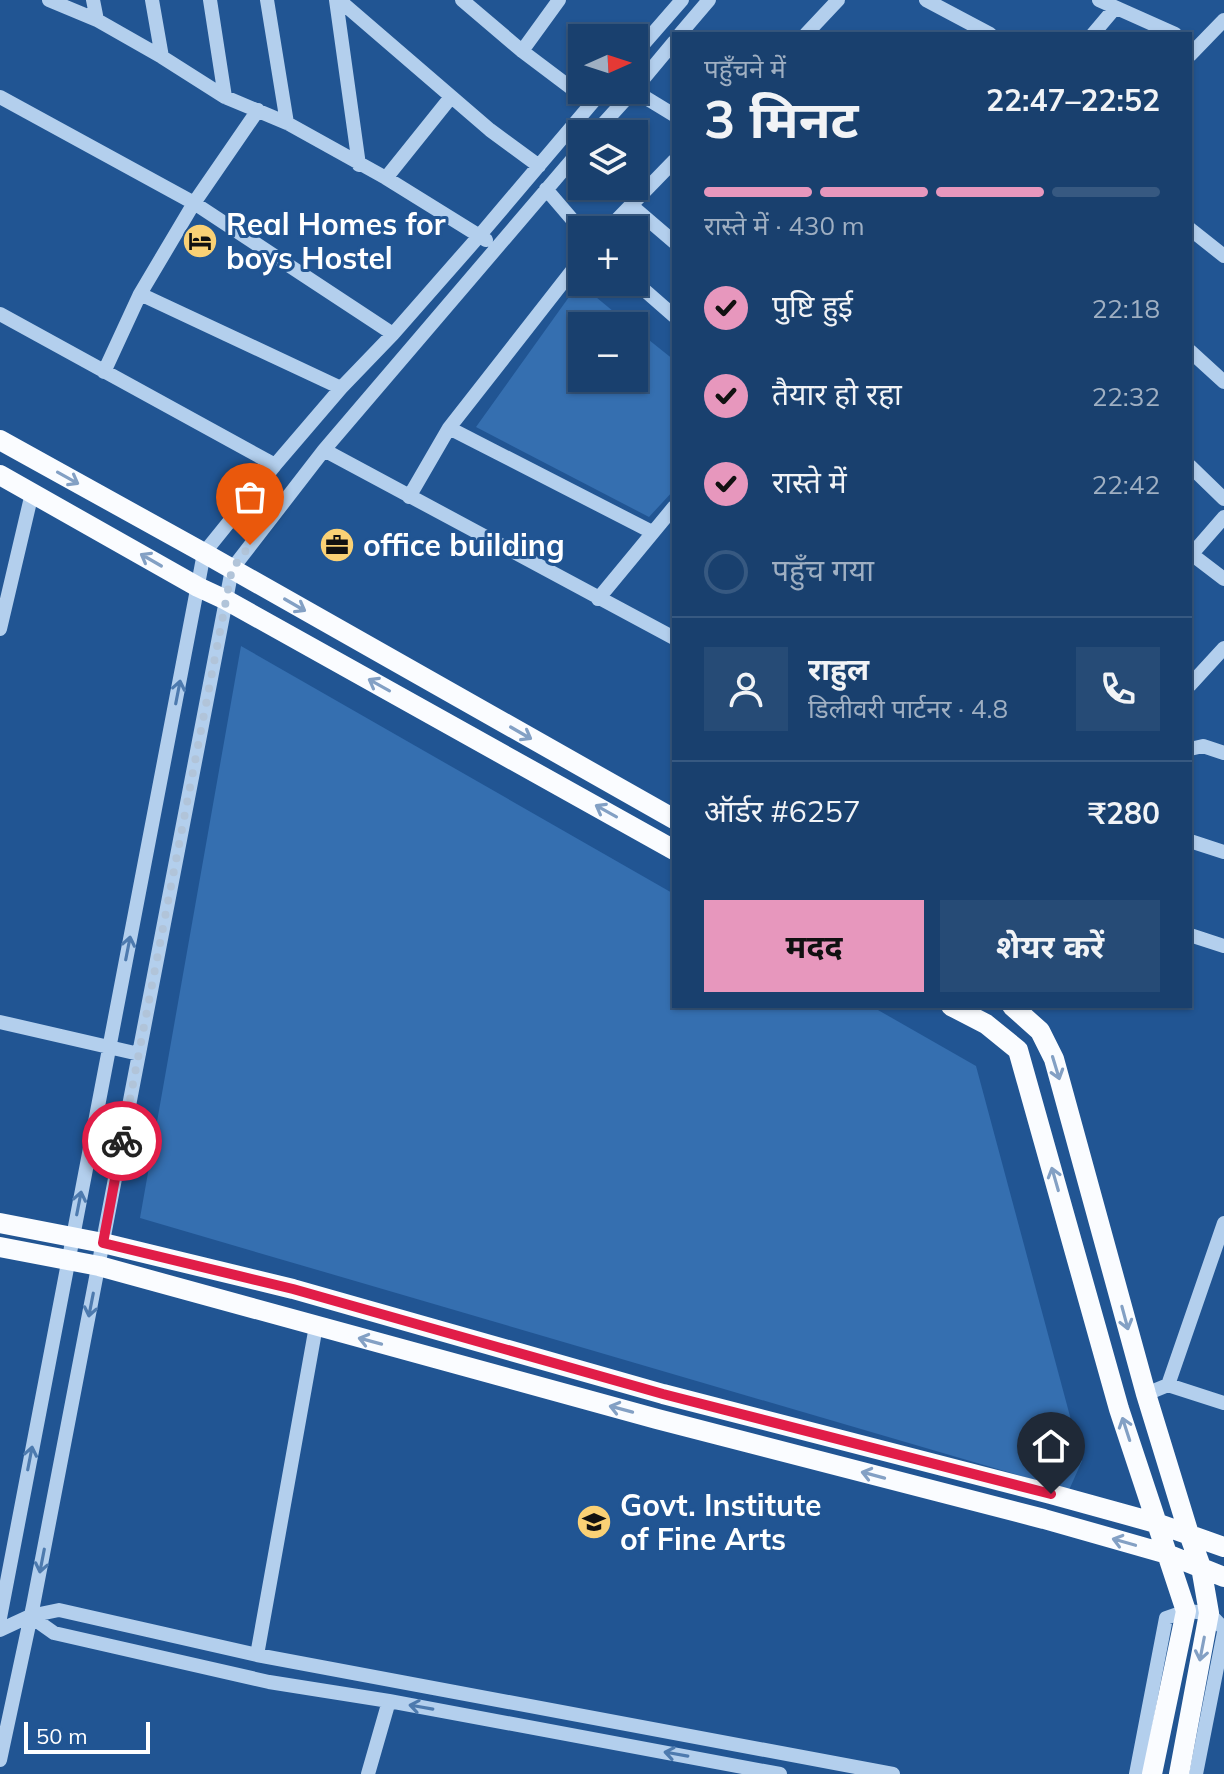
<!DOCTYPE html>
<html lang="hi">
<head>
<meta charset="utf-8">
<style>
  :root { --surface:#19406e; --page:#264b76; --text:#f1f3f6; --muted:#9fafc2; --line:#375981; --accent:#e797bd }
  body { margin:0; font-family:Mulish,"Noto Sans Devanagari",sans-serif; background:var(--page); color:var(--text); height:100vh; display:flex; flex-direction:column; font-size:30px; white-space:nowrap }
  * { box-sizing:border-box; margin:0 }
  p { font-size:26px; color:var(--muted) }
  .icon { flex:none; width:44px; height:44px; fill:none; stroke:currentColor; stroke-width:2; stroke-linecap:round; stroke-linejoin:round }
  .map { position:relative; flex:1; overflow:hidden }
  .details { position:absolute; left:672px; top:32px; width:520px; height:976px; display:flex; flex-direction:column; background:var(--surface); border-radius:0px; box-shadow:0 2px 6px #0004,0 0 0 2px var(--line) }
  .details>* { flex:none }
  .needle { width:52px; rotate:87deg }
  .buttons { position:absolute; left:568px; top:24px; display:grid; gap:16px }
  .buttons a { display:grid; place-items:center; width:80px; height:80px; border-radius:0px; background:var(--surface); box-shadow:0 2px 6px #0004,0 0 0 2px var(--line); font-size:40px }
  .scale { position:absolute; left:24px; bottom:20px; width:126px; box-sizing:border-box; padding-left:8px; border:4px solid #fff; border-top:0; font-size:22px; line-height:28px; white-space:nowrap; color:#fff; -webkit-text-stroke:6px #215593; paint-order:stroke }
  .pin { position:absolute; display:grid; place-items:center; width:68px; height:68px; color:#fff; margin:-82px -34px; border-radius:50% 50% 50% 0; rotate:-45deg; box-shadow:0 0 8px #0007 }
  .pin .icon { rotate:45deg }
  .courier { position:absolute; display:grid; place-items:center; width:80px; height:80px; margin:-40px; border:6px solid #e11d48; border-radius:50%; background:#fff; color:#222; box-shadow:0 2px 10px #0007 }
  .headline em { font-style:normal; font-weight:700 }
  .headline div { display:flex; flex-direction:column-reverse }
  .headline { display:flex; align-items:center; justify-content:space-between; height:136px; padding:0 32px }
  h1 { font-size:52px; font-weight:700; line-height:60px }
  .bar { display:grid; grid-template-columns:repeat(4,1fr); gap:12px 8px; align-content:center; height:96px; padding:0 32px }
  .bar i { height:10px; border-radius:6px; background:var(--line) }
  .bar .on { background:var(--accent) }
  .bar p { grid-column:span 4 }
  .line { display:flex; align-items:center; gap:20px; padding:0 32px; border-top:2px solid var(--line) }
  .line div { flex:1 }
  .round { display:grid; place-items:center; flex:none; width:84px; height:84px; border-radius:0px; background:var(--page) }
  ol { padding:0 32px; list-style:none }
  li { display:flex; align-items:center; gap:24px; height:88px }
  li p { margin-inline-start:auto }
  li .icon { padding:8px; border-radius:50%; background:var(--accent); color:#111; stroke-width:4 }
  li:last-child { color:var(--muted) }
  li i { width:44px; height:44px; border:4px solid var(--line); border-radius:50% }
  .button { display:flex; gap:16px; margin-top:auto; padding:16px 32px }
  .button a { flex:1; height:92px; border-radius:0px; background:var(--accent); color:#111; font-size:32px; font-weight:700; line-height:92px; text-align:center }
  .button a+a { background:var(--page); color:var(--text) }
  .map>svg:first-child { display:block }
  .green { fill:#356fb0 }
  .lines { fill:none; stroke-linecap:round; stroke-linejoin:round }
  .minor { stroke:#b3cfed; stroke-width:14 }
  .major { stroke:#fafcff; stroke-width:20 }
  .oneway { stroke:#83a0c4 }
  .oneway2 { stroke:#4d7aae }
  .done { stroke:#b1c4d9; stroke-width:8; stroke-dasharray:0 14.4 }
  .route { stroke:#e11d48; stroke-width:10 }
  .labels { text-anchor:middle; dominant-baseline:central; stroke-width:6; stroke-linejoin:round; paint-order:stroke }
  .poi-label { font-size:30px; font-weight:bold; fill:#fff; stroke:#215593; text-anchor:start }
</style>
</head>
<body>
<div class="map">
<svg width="1224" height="1774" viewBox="0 0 1224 1774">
  <rect width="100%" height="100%" fill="#215593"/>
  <path class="green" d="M579,283L631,326H582V378H634V328L674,360V490L649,517L476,427Z
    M241,646L674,894V1006H871L976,1066L1082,1461L1069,1490L140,1218Z"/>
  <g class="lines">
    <path class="minor" d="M49,0L97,20L162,57L225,97L287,123L386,178L486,240
      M93,0L97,20
      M152,0L162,57
      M210,0L225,97
      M267,0L287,123
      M336,0L359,165
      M339,0L490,130L539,166
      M462,0L522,51L591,103
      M926,0L990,34
      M1099,0L1175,34
      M680,34L709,0
      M806,34L838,0
      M1093,34L1115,8
      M522,51L559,0
      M634,55L682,0
      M1190,55L1224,20
      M633,90L674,115
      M634,90L674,42
      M0,97L194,203L393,334
      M594,134L634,90
      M386,178L451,97
      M546,189L582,231
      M632,206L674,242
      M1190,229L1224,256
      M607,230L674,161
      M634,281L674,316
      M140,294L341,388
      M0,314L275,465
      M1190,351L1224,382
      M104,372L140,294L194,203L258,110
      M449,428L652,532
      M324,450L674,638
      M1190,466L1224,499
      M409,497L449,428L582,258
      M1190,553L1224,579
      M1191,555L1224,517
      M598,599L674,507
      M0,629L32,493
      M1190,685L1224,648
      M1190,749L1203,746L1224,753
      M1190,841L1224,852
      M1190,935L1224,946
      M0,1022L139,1054
      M1168,1385L1224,1223
      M1146,1394L1168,1385L1224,1403
      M30,1616L54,1633L269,1682L389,1701L780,1774
      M0,1618L204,553L275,465L341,388L393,334L480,235L603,90
      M0,1630L30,1616L59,1610L257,1655L893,1774
      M257,1655L316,1326
      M0,1760L33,1606L232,569L324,450L582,148
      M368,1774L389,1701
      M1136,1774L1166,1618L1186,1611L1209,1613L1224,1629
      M1196,1774L1224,1632"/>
    <path class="major" d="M0,440L204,553L674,819
      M0,475L198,587L226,600L674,850
      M951,1006L986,1024L1018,1050L1119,1409L1186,1611L1152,1774
      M1012,1006L1040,1031L1054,1059L1146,1394L1189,1534L1201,1567L1209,1613L1179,1774
      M0,1223L103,1243L293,1289L663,1394L1051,1494L1156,1523L1224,1547
      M0,1247L99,1266L657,1419L1044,1519L1167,1554L1224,1577"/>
  </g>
  <defs><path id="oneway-shaft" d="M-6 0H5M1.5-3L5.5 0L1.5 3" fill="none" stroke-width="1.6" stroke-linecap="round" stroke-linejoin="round" transform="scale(2)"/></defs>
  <g class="oneway">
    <use href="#oneway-shaft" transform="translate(68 478) rotate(29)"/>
    <use href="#oneway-shaft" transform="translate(151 560) rotate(-150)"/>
    <use href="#oneway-shaft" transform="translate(295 605) rotate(30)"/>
    <use href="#oneway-shaft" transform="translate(379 685) rotate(-151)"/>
    <use href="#oneway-shaft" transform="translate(521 733) rotate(30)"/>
    <use href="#oneway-shaft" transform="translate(606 811) rotate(-151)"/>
    <use href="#oneway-shaft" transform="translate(1056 1068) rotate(73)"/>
    <use href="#oneway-shaft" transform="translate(1055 1179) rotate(-106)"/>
    <use href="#oneway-shaft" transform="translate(1125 1318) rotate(75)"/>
    <use href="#oneway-shaft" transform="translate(370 1341) rotate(-165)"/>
    <use href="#oneway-shaft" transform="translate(621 1409) rotate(-165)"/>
    <use href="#oneway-shaft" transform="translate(1126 1429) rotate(-108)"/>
    <use href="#oneway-shaft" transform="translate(873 1475) rotate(-165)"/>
    <use href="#oneway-shaft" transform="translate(1124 1542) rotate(-164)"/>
    <use href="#oneway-shaft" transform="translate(1202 1649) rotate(101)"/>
  </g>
  <g class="oneway2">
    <use href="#oneway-shaft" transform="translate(178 692) rotate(-79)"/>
    <use href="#oneway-shaft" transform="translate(128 948) rotate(-79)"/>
    <use href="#oneway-shaft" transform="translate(79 1203) rotate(-79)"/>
    <use href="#oneway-shaft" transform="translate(91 1305) rotate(101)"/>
    <use href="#oneway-shaft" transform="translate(30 1458) rotate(-79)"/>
    <use href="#oneway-shaft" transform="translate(42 1561) rotate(101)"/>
    <use href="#oneway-shaft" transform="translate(421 1707) rotate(-170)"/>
    <use href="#oneway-shaft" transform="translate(676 1754) rotate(-170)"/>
  </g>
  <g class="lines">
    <path class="done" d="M122,1141L232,569L250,545"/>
    <path class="route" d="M122,1141L103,1243L293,1289L663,1394L1051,1494"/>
  </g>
  <defs>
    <g id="hotel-disc" transform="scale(1.8)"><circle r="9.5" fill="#fad175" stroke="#215593"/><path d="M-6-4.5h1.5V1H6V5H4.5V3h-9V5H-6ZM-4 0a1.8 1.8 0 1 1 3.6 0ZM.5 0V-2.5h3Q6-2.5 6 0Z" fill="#111"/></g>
    <g id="office-disc" transform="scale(1.8)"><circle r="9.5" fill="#fad175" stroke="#215593"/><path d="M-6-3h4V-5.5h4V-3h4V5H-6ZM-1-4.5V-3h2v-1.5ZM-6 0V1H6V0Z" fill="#111"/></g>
    <g id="university-disc" transform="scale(1.8)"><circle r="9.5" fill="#fad175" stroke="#215593"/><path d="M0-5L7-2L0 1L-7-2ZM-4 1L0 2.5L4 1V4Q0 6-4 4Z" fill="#111"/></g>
  </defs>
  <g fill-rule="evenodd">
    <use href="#hotel-disc" x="200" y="241"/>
    <use href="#office-disc" x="337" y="545"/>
    <use href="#university-disc" x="594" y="1522"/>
  </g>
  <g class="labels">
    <g class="poi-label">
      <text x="226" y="224">Real Homes for<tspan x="226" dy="34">boys Hostel</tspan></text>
      <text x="363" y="545">office building</text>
      <text x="620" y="1505">Govt. Institute<tspan x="620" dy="34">of Fine Arts</tspan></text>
    </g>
  </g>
</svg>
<div class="buttons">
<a><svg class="needle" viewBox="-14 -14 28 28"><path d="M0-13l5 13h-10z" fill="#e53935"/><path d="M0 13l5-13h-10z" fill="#9fafc2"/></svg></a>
<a><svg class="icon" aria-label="layers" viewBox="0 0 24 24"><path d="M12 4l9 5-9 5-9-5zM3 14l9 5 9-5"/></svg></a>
<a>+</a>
<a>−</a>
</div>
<div class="scale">50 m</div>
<div class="pin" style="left:250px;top:545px;background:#ea580c"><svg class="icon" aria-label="bag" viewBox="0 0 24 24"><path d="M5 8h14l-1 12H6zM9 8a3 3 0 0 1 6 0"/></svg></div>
<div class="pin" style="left:1051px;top:1494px;background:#1f2937"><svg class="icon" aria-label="home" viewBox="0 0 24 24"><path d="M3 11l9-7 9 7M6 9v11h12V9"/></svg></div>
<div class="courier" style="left:122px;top:1141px"><svg class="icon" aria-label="bike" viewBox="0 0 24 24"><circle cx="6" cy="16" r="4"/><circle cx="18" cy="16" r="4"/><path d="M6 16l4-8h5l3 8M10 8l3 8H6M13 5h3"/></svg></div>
<section class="details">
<div class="headline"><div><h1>3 मिनट</h1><p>पहुँचने में</p></div><em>22:47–22:52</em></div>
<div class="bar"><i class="on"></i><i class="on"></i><i class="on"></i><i></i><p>रास्ते में · 430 m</p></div>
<ol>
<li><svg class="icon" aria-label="check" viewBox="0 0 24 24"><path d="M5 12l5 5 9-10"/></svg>पुष्टि हुई<p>22:18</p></li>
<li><svg class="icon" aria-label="check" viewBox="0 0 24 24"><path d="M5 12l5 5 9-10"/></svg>तैयार हो रहा<p>22:32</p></li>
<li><svg class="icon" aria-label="check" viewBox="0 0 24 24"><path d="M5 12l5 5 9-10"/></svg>रास्ते में<p>22:42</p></li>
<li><i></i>पहुँच गया</li>
</ol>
<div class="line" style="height:144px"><a class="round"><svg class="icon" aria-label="person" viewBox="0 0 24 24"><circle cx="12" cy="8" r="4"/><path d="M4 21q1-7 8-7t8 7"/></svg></a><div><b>राहुल</b><p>डिलीवरी पार्टनर · 4.8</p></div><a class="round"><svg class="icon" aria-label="phone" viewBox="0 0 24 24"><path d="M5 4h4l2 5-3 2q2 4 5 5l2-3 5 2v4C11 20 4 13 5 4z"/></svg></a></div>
<div class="line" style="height:104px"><div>ऑर्डर #6257</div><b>₹280</b></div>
<div class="button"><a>मदद</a><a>शेयर करें</a></div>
</section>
</div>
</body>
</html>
